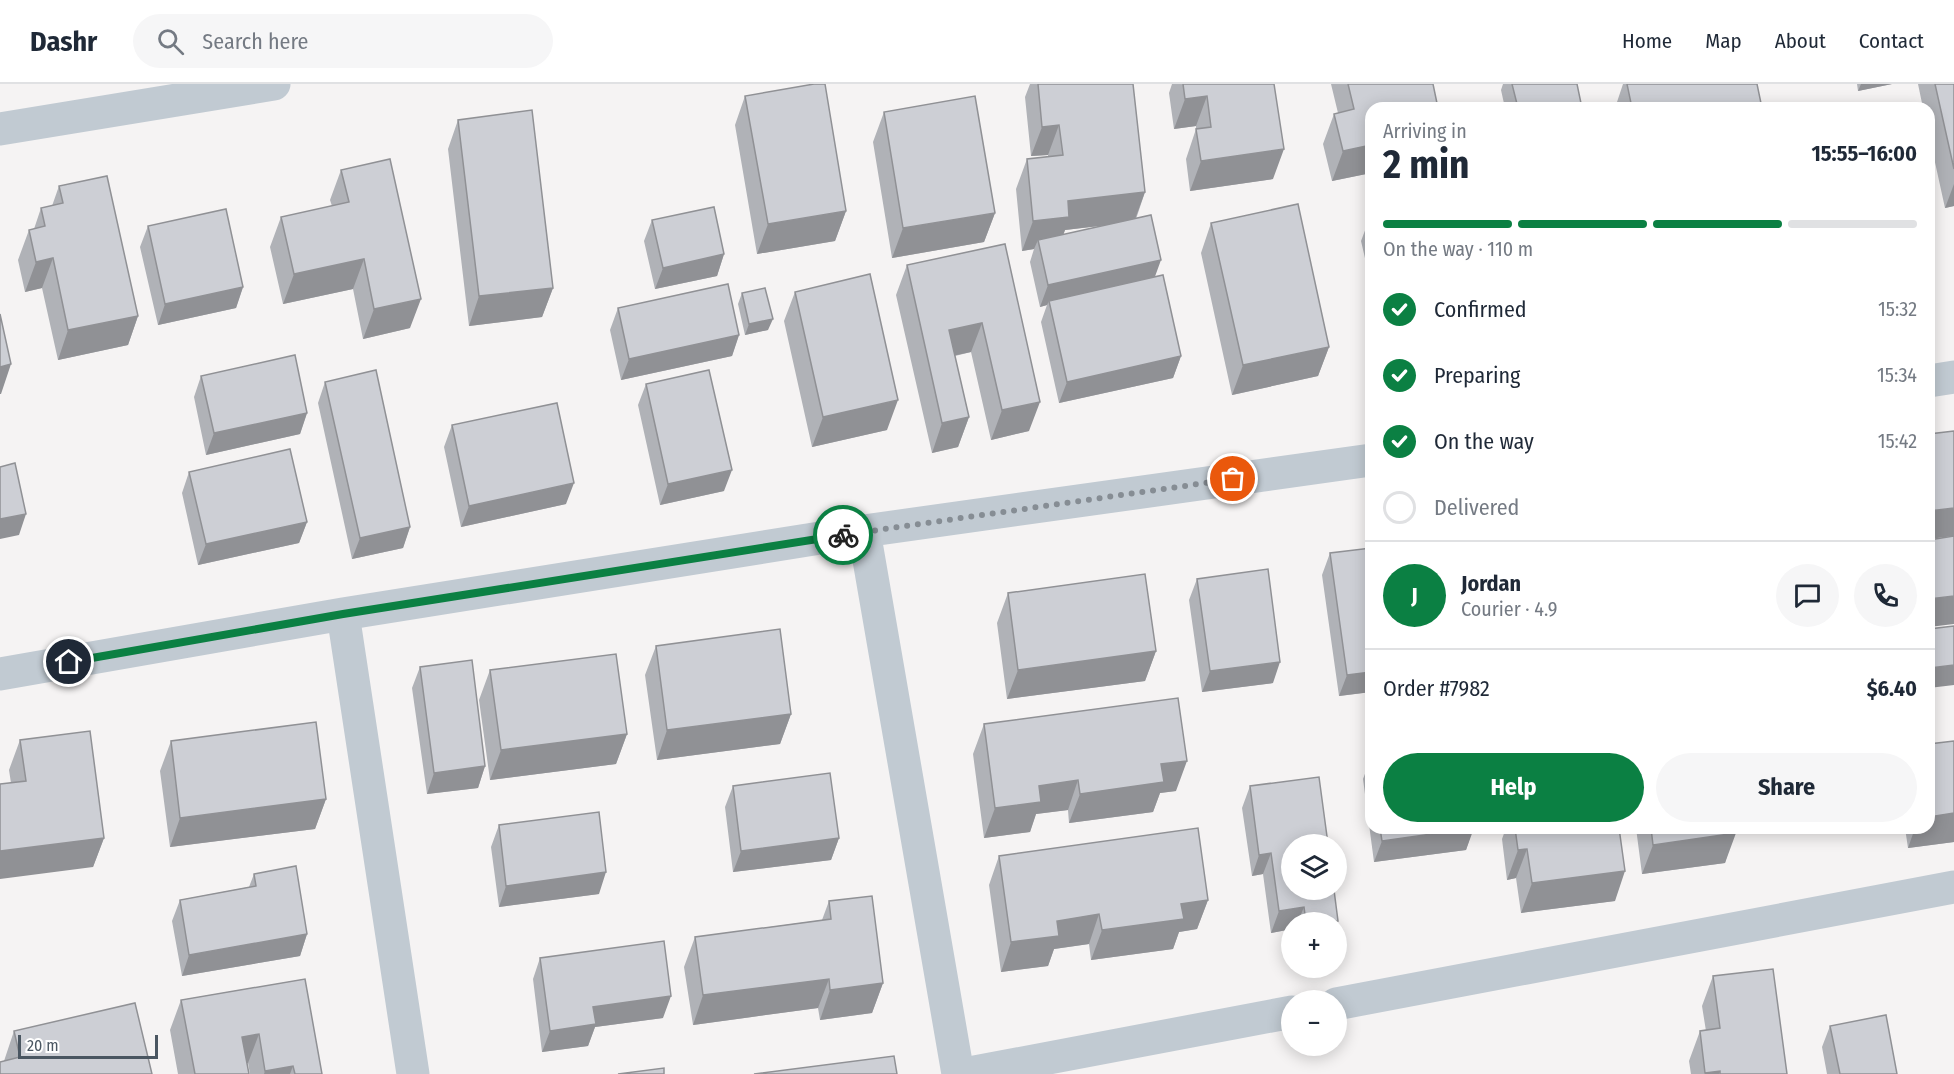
<!DOCTYPE html>
<html lang="en">
<head>
<meta charset="utf-8">
<style>
  :root { --surface:#fff; --page:#f6f6f7; --text:#1f2937; --muted:#747a83; --line:#e0e1e3; --accent:#0b8043 }
  body { margin:0; font-family:"Fira Sans Condensed",sans-serif; background:var(--page); color:var(--text); height:100vh; display:flex; flex-direction:column; font-size:22px; white-space:nowrap }
  * { box-sizing:border-box; margin:0 }
  p { font-size:20px; color:var(--muted) }
  .icon { flex:none; width:33px; height:33px; fill:none; stroke:currentColor; stroke-width:2; stroke-linecap:round; stroke-linejoin:round }
  .map { position:relative; flex:1; overflow:hidden }
  .sheet { position:absolute; left:1365px; top:18px; width:570px; height:732px; display:flex; flex-direction:column; background:var(--surface); border-radius:18px; box-shadow:0 3px 15px #0003 }
  .sheet>* { flex:none }
  .fabs { position:absolute; left:1281px; top:750px; display:grid; gap:12px }
  .fabs a { display:grid; place-items:center; width:66px; height:66px; border-radius:50%; background:var(--surface); box-shadow:0 3px 15px #0003; font-size:30px }
  .scale { position:absolute; left:18px; bottom:15px; width:140px; box-sizing:border-box; padding-left:6px; border:3px solid #4a5661; border-top:0; font-size:16px; line-height:21px; white-space:nowrap; color:#4a5661; -webkit-text-stroke:4px #fff; paint-order:stroke }
  .pin { position:absolute; display:grid; place-items:center; width:51px; height:51px; color:#fff; margin:-26px; border:3px solid #fff; border-radius:50%; box-shadow:0 2px 6px #0007 }
  .courier { position:absolute; display:grid; place-items:center; width:60px; height:60px; margin:-30px; border:4px solid #0b8043; border-radius:50%; background:#fff; color:#222; box-shadow:0 2px 8px #0007 }
  .headline em { font-style:normal; font-weight:700 }
  .headline div { display:flex; flex-direction:column-reverse }
  .headline { display:flex; align-items:center; justify-content:space-between; height:102px; padding:0 18px }
  h1 { font-size:39px; font-weight:700; line-height:45px }
  .bar { display:grid; grid-template-columns:repeat(4,1fr); gap:9px 6px; align-content:center; height:72px; padding:0 18px }
  .bar i { height:8px; border-radius:4px; background:var(--line) }
  .bar .active { background:var(--accent) }
  .bar p { grid-column:span 4 }
  .line { display:flex; align-items:center; gap:15px; padding:0 18px; border-top:2px solid var(--line) }
  .line div { flex:1 }
  .round { display:grid; place-items:center; flex:none; width:63px; height:63px; border-radius:32px; background:var(--page) }
  ol { padding:0 18px; list-style:none }
  li { display:flex; align-items:center; gap:18px; height:66px }
  li p { margin-inline-start:auto }
  li .icon { padding:6px; border-radius:50%; background:var(--accent); color:#fff; stroke-width:4 }
  li:last-child { color:var(--muted) }
  li i { width:33px; height:33px; border:3px solid var(--line); border-radius:50% }
  .action { display:flex; gap:12px; margin-top:auto; padding:12px 18px }
  .action a { flex:1; height:69px; border-radius:36px; background:var(--accent); color:#fff; font-size:24px; font-weight:700; line-height:69px; text-align:center }
  .action a+a { background:var(--page); color:var(--text) }
  header { display:flex; align-items:center; gap:36px; box-sizing:border-box; height:84px; padding:0 30px; background:var(--surface); border-bottom:2px solid var(--line) }
  header strong { font-size:28px }
  nav { display:flex; gap:33px; margin-inline-start:auto; font-size:21px }
  .search { width:420px; height:54px; background:var(--page); display:flex; align-items:center; gap:15px; box-sizing:border-box; padding:0 21px; border-radius:33px; color:var(--muted); font-size:22px }
  .map>svg:first-child { display:block }
  .lines { fill:none; stroke-linecap:round; stroke-linejoin:round }
  .minor { stroke:#c1cad2; stroke-width:33 }
  .wall { fill:#b0b2b7; fill-rule:evenodd }
  .shaded-wall { fill:#909195 }
  .building { fill:#cdcfd5; stroke:#909195; stroke-width:1.5 }
  .done { stroke:#868d94; stroke-width:6; stroke-dasharray:0 10.8 }
  .route { stroke:#0b8043; stroke-width:8 }
</style>
</head>
<body>
<header>
<strong>Dashr</strong>
<div class="search"><svg class="icon" aria-label="search" viewBox="0 0 24 24"><circle cx="10" cy="10" r="6"/><path d="M15 15l6 6"/></svg>Search here</div>
<nav><a>Home</a><a>Map</a><a>About</a><a>Contact</a></nav>
</header>
<div class="map">
<svg width="1954" height="990" viewBox="0 0 1954 990">
  <rect width="100%" height="100%" fill="#f5f3f3"/>
  <g class="lines">
    <path class="minor" d="M0,45L274,0
      M1929,297L1954,293
      M864,447L958,990
      M343,530L413,990
      M0,590L343,530L864,447L1371,376
      M1336,920L1954,803
      M964,990L1292,928"/>
  </g>
  <path class="wall" d="M1030,0H1133L1145,108L1136,135L1181,272L1173,294L1059,319L1041,238L1047,221L1040,223L1030,178L1034,165L1022,167L1016,105L1027,75L1048,73V71L1031,72L1025,13ZM1107,141L1063,151L1065,146Z
    M1172,0H1274L1273,95L1190,107L1186,75L1196,45V42L1174,45L1169,9Z
    M1331,0H1433L1371,24V89L1332,97L1323,60L1334,30L1338,29Z
    M1503,0H1577L1582,24H1505L1501,6Z
    M1623,0H1757L1762,24H1615Z
    M1857,0H1892L1858,7Z
    M1918,0H1954V122L1945,124L1929,51V24H1923Z
    M745,12L846,127L835,157L757,170L735,41Z
    M884,28L995,129L984,158L892,174L873,58Z
    M458,36L553,204L542,233L469,242L448,65Z
    M341,86L410,244L363,255L353,205L283,220L270,163L281,133L332,122L330,116Z
    M59,102L138,232L128,261L58,276L42,204L25,208L18,176L29,146L34,145L41,124L52,122Z
    M652,136L724,170L717,192L655,205L644,157Z
    M1369,136H1371V200L1361,157Z
    M1211,139L1329,263L1318,292L1232,311L1201,169Z
    M148,142L243,203L236,224L158,241L140,163Z
    M1005,160L1029,347L991,356L971,268L955,272L969,333L958,363L932,369L896,211L907,181Z
    M795,208L887,346L812,363L784,237Z
    M742,209L768,246L745,251L738,220Z
    M618,224L739,251L732,272L621,296L610,246Z
    M201,292L307,329L300,350L206,371L194,313Z
    M325,298L410,443L403,464L352,475L318,319Z
    M646,300L724,407L660,421L638,321Z
    M452,341L566,420L461,443L444,363Z
    M189,388L307,438L299,459L198,481L182,409Z
    M1371,464V608L1339,612L1322,491L1330,469Z
    M1197,495L1273,599L1202,608L1189,516Z
    M1008,509L1156,567L1145,597L1007,615L997,539Z
    M656,562L791,630L780,660L657,676L645,591Z
    M420,583L485,682L478,704L427,710L412,604Z
    M490,586L627,650L616,680L490,696L479,616Z
    M984,640L1176,707L1160,709L1153,728L1069,739L1068,726L1036,730L1030,748L984,754L973,670Z
    M20,656L104,754L93,783L11,699L9,686Z
    M171,657L326,715L315,745L170,763L160,687Z
    M1954,657V758L1908,764L1905,744H1929Z
    M1371,674V744H1473L1466,766L1374,778L1363,695Z
    M733,702L839,754L831,776L733,788L725,723Z
    M1250,702L1336,838H1292V845L1271,849L1263,790L1252,792L1242,724Z
    M499,741L599,810L499,823L491,763Z
    M1506,744H1619L1615,817L1521,829L1516,794L1507,796L1502,755Z
    M1636,744H1735L1725,779L1642,790Z
    M999,772L1208,816L1197,845L1179,848L1173,865L1091,876L1089,860L1054,865L1048,882L1001,888L989,801Z
    M254,790L307,850L300,872L182,892L172,837L180,816L249,803Z
    M829,817L883,899L872,929L820,936L818,924L693,941L684,883L695,853L822,836Z
    M540,874L663,934L595,943L588,962L542,968L533,895Z
    M1713,892L1787,990H1691L1689,977L1700,947H1706L1702,922Z
    M305,895L322,990H250L248,979L247,980L249,990H178L170,946L181,916Z
    M1830,942L1897,990H1827L1822,963Z
    M14,947L152,990L4,977Z"/>
  <path class="shaded-wall" d="M1861,0H1892L1858,7Z
    M1207,12L1196,42L1174,45L1185,15Z
    M1059,41L1048,71L1031,72L1042,43Z
    M1371,61V89L1332,97L1343,67Z
    M1284,65L1273,95L1190,107L1201,77Z
    M1954,100V122L1945,124Z
    M1145,108L1134,138L1065,146L1059,163L1038,156L1034,165L1022,167L1033,137L1068,117Z
    M846,127L835,157L757,170L768,140Z
    M995,129L984,158L892,174L903,144Z
    M724,170L717,192L655,205L663,184Z
    M53,174L42,204L25,208L36,178Z
    M364,175L353,205L283,220L294,190Z
    M1161,176L1153,198L1049,217L1047,221L1040,223L1048,201Z
    M243,203L236,224L158,241L165,220Z
    M553,204L542,233L469,242L479,212Z
    M421,215L410,244L363,255L374,225Z
    M138,232L128,261L58,276L68,246Z
    M773,235L768,246L745,251L749,240Z
    M982,239L971,268L938,275L949,246Z
    M739,251L732,272L621,296L629,275Z
    M1329,263L1318,292L1232,311L1243,281Z
    M1181,272L1173,294L1059,319L1067,298Z
    M11,280L1,310H0V283Z
    M898,316L887,346L812,363L823,333Z
    M1040,318L1029,347L991,356L1002,326Z
    M307,329L300,350L206,371L214,349Z
    M969,333L958,363L932,369L942,339Z
    M732,386L724,407L660,421L668,400Z
    M574,399L566,420L461,443L469,422Z
    M1954,424V452L1929,455V427Z
    M26,430L19,451L0,455V435Z
    M307,438L299,459L198,481L206,460Z
    M410,443L403,464L352,475L360,454Z
    M1954,512V540L1929,543V515Z
    M1156,567L1145,597L1007,615L1018,586Z
    M1280,578L1273,599L1202,608L1210,587Z
    M1954,581V601L1929,604L1930,584Z
    M1371,588V608L1339,612L1347,591Z
    M791,630L780,660L657,676L667,646Z
    M627,650L616,680L490,696L501,666Z
    M1187,677L1176,707L1160,709L1153,728L1069,739L1080,710L1161,680Z
    M485,682L478,704L427,710L434,689Z
    M1078,696L1068,726L1036,730L1030,748L984,754L995,724L1039,702Z
    M326,715L315,745L170,763L180,734Z
    M1954,729V758L1908,764L1915,744H1929V733Z
    M1474,744L1466,766L1374,778L1382,757Z
    M1736,749L1725,779L1642,790L1653,761Z
    M104,754L93,783L0,795V767Z
    M839,754L831,776L733,788L741,767Z
    M1527,765L1516,794L1507,796L1518,766Z
    M1271,769L1263,790L1252,792L1259,771Z
    M1625,787L1615,817L1521,829L1532,799Z
    M606,788L599,810L499,823L506,802Z
    M1208,816L1197,845L1179,848L1173,865L1091,876L1102,846L1181,820Z
    M1304,823L1298,838H1292V845L1271,849L1279,827Z
    M1099,830L1089,860L1054,865L1048,882L1001,888L1011,858L1057,837Z
    M307,850L300,872L182,892L189,871Z
    M829,895L818,924L693,941L703,911Z
    M883,899L872,929L820,936L830,906Z
    M671,912L663,934L595,943L588,962L542,968L550,947L593,923Z
    M259,950L248,979L231,983L242,953Z
    M293,982L290,990H264L265,987Z
    M1720,987L1719,990H1705V989Z"/>
  <path class="building" d="M814,0H825L846,127L768,140L745,12Z
    M1038,0H1133L1145,108L1068,117L1069,133L1033,137L1027,75L1063,71L1059,41L1042,43Z
    M1183,0H1274L1284,65L1201,77L1196,45L1211,43L1207,12L1185,15Z
    M1348,0H1433L1438,24H1371V61L1343,67L1334,30L1354,25Z
    M1512,0H1577L1582,24H1518Z
    M1627,0H1757L1762,24H1632Z
    M1935,0H1954V85Z
    M975,12L995,129L903,144L884,28Z
    M532,26L553,204L479,212L458,36Z
    M390,75L421,215L374,225L364,175L294,190L281,133L349,118L341,86Z
    M107,92L138,232L68,246L53,174L36,178L29,146L45,142L41,124L63,119L59,102Z
    M1298,120L1329,263L1243,281L1211,139Z
    M714,123L724,170L663,184L652,136Z
    M226,125L243,203L165,220L148,142Z
    M1151,131L1161,176L1048,201L1038,156Z
    M1005,160L1040,318L1002,326L982,239L949,246L969,333L942,339L907,181Z
    M870,190L898,316L823,333L795,208Z
    M1163,191L1181,272L1067,298L1049,217Z
    M728,200L739,251L629,275L618,224Z
    M765,204L773,235L749,240L742,209Z
    M0,230L11,280L0,283Z
    M295,271L307,329L214,349L201,292Z
    M376,286L410,443L360,454L325,298Z
    M709,286L732,386L668,400L646,300Z
    M557,319L574,399L469,422L452,341Z
    M1954,347V424L1929,427V350Z
    M290,365L307,438L206,460L189,388Z
    M15,379L26,430L0,435V383Z
    M1954,452V512L1929,515V456Z
    M1371,464V588L1347,591L1330,469Z
    M1268,485L1280,578L1210,587L1197,495Z
    M1145,490L1156,567L1018,586L1008,509Z
    M1954,542V581L1930,584L1929,545Z
    M780,545L791,630L667,646L656,562Z
    M616,570L627,650L501,666L490,586Z
    M472,576L485,682L434,689L420,583Z
    M1178,614L1187,677L1161,680L1164,698L1080,710L1078,696L1039,702L1041,718L995,724L984,640Z
    M316,638L326,715L180,734L171,657Z
    M90,647L104,754L0,767V700L26,697L20,656Z
    M1954,657V729L1929,733V660Z
    M830,689L839,754L741,767L733,702Z
    M1319,693L1328,760H1292V806H1334L1338,837L1324,838H1306L1304,823L1279,827L1271,769L1259,771L1250,702Z
    M599,728L606,788L506,802L499,741Z
    M1198,744L1208,816L1181,820L1184,835L1102,846L1099,830L1057,837L1059,852L1011,858L999,772Z
    M1380,744H1474L1382,757Z
    M1515,744H1619L1625,787L1532,799L1527,765L1518,766Z
    M1651,744H1735L1736,749L1653,761Z
    M296,782L307,850L189,871L180,816L256,802L254,790Z
    M872,812L883,899L830,906L829,895L703,911L695,853L831,835L829,817Z
    M664,857L671,912L593,923L596,940L550,947L540,874Z
    M1773,885L1787,990H1720V987L1705,989L1700,947L1720,944L1713,892Z
    M305,895L322,990H295L293,982L265,987L259,950L242,953L249,990H195L181,916Z
    M135,919L152,990H0V978L20,973L14,947Z
    M1886,931L1897,990H1840L1830,942Z
    M894,972L897,990H754Z
    M664,984V990H618Z"/>
  <g class="lines">
    <path class="done" d="M843,451L1233,395"/>
    <path class="route" d="M69,578L343,530L843,451"/>
  </g>
</svg>
<div class="fabs">
<a><svg class="icon" aria-label="layers" viewBox="0 0 24 24"><path d="M12 4l9 5-9 5-9-5zM3 14l9 5 9-5"/></svg></a>
<a>+</a>
<a>−</a>
</div>
<div class="scale">20 m</div>
<div class="pin" style="left:1233px;top:395px;background:#ea580c"><svg class="icon" aria-label="bag" viewBox="0 0 24 24"><path d="M5 8h14l-1 12H6zM9 8a3 3 0 0 1 6 0"/></svg></div>
<div class="pin" style="left:69px;top:578px;background:#1f2937"><svg class="icon" aria-label="home" viewBox="0 0 24 24"><path d="M3 11l9-7 9 7M6 9v11h12V9"/></svg></div>
<div class="courier" style="left:843px;top:451px"><svg class="icon" aria-label="bike" viewBox="0 0 24 24"><circle cx="6" cy="16" r="4"/><circle cx="18" cy="16" r="4"/><path d="M6 16l4-8h5l3 8M10 8l3 8H6M13 5h3"/></svg></div>
<section class="sheet">
<div class="headline"><div><h1>2 min</h1><p>Arriving in</p></div><em>15:55–16:00</em></div>
<div class="bar"><i class="active"></i><i class="active"></i><i class="active"></i><i></i><p>On the way · 110 m</p></div>
<ol>
<li><svg class="icon" aria-label="check" viewBox="0 0 24 24"><path d="M5 12l5 5 9-10"/></svg>Confirmed<p>15:32</p></li>
<li><svg class="icon" aria-label="check" viewBox="0 0 24 24"><path d="M5 12l5 5 9-10"/></svg>Preparing<p>15:34</p></li>
<li><svg class="icon" aria-label="check" viewBox="0 0 24 24"><path d="M5 12l5 5 9-10"/></svg>On the way<p>15:42</p></li>
<li><i></i>Delivered</li>
</ol>
<div class="line" style="height:108px"><b class="round" style="background:var(--accent);color:#fff">J</b><div><b>Jordan</b><p>Courier · 4.9</p></div><a class="round"><svg class="icon" aria-label="chat" viewBox="0 0 24 24"><path d="M4 5h16v11H9l-5 4z"/></svg></a><a class="round"><svg class="icon" aria-label="phone" viewBox="0 0 24 24"><path d="M5 4h4l2 5-3 2q2 4 5 5l2-3 5 2v4C11 20 4 13 5 4z"/></svg></a></div>
<div class="line" style="height:78px"><div>Order #7982</div><b>$6.40</b></div>
<div class="action"><a>Help</a><a>Share</a></div>
</section>
</div>
</body>
</html>
